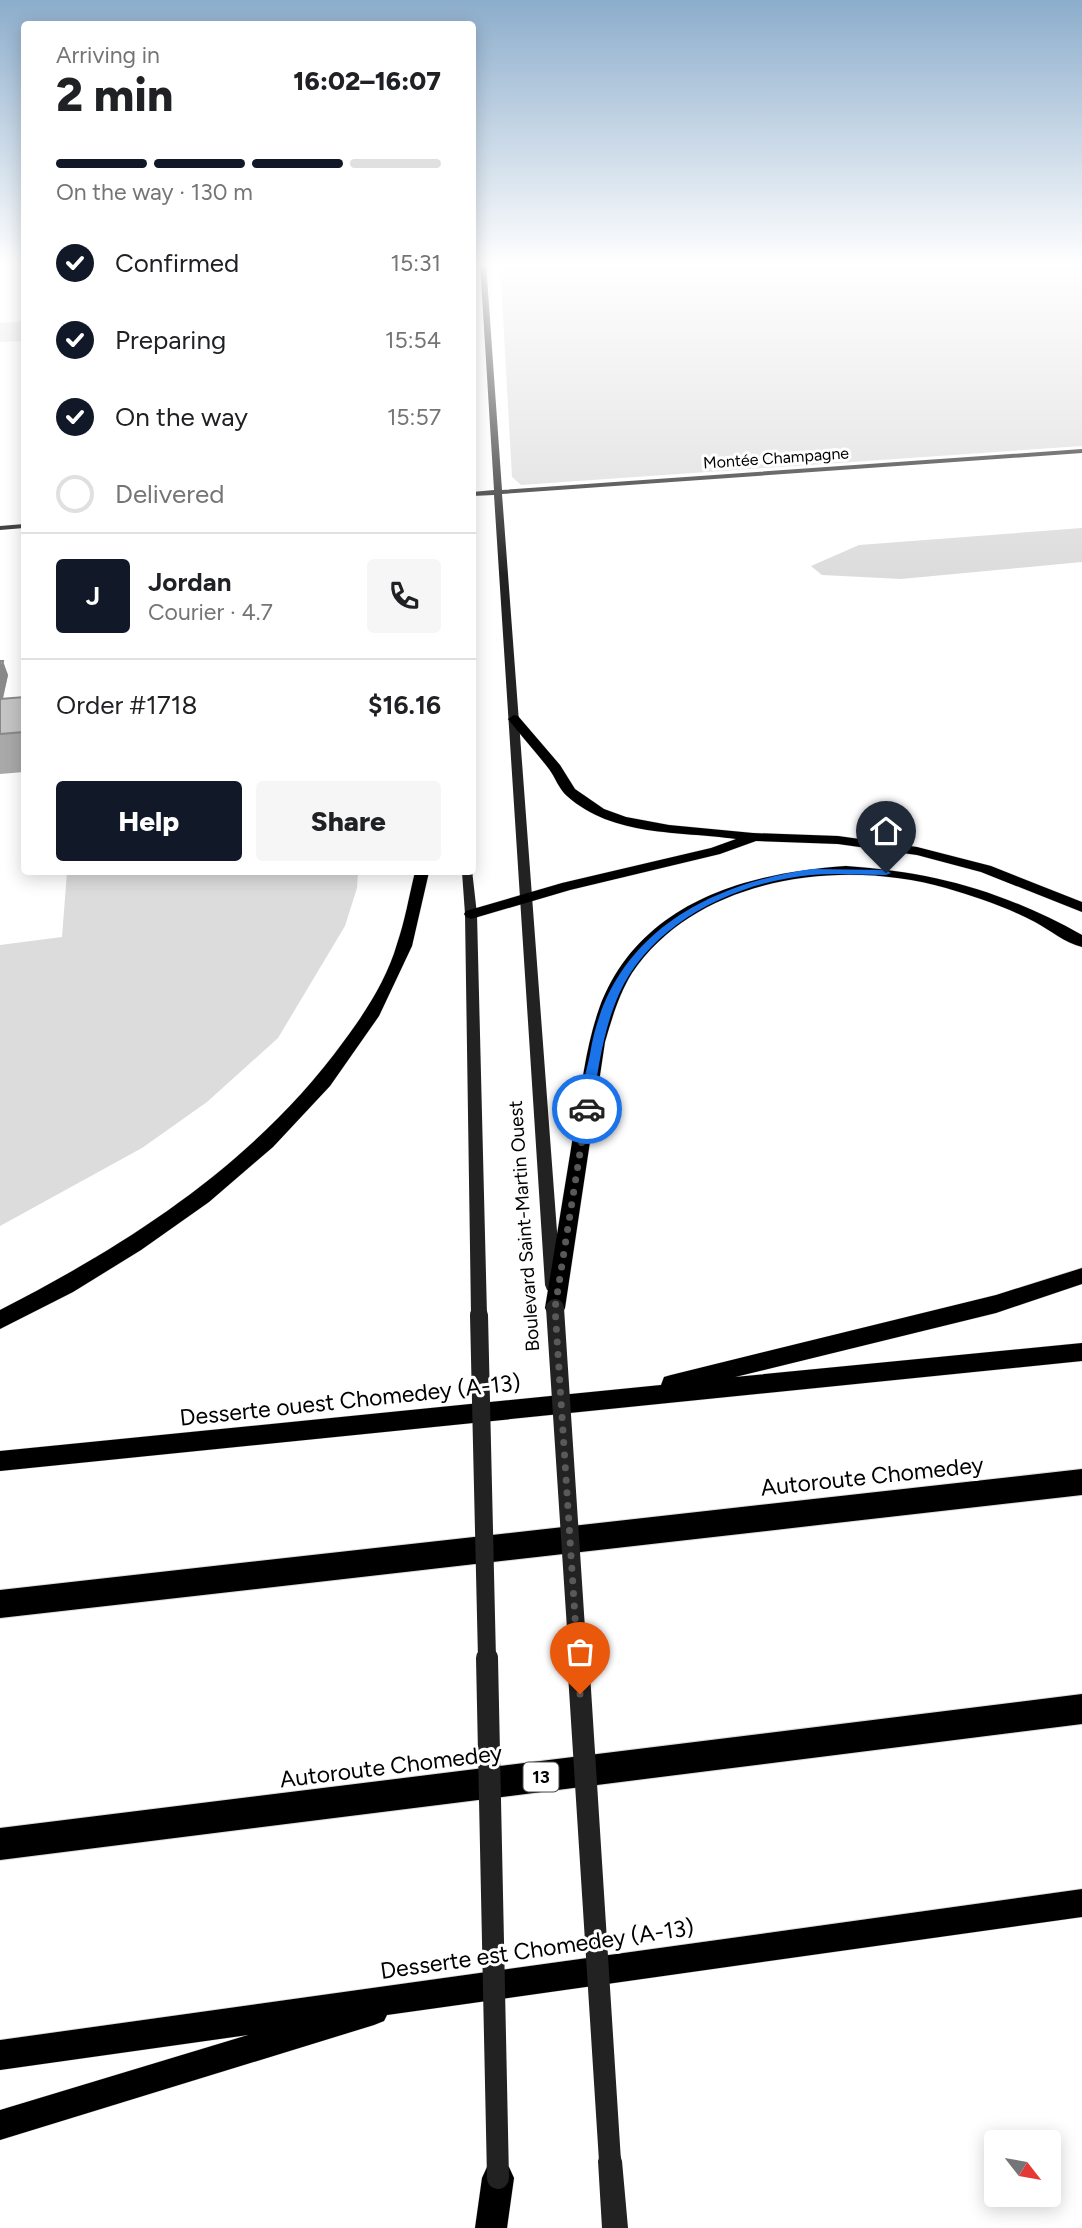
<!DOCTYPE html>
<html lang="en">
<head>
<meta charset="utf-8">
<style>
  :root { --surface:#fff; --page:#f6f6f6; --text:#202124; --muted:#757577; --line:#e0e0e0; --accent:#111827 }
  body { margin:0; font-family:Figtree,sans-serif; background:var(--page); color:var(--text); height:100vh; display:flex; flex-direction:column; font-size:26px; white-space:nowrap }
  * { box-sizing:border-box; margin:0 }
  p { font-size:23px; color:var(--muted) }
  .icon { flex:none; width:38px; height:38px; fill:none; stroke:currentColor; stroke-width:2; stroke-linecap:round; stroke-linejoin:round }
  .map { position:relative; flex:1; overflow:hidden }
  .drawer { position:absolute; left:21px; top:21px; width:455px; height:854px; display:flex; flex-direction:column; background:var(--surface); border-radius:7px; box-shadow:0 4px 18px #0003 }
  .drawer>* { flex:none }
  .needle { width:46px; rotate:121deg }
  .buttons { position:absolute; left:984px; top:2130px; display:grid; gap:14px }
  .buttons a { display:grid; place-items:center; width:77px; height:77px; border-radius:7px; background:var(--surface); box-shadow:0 4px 18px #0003; font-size:35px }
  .pin { position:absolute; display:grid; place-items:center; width:60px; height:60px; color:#fff; margin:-72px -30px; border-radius:50% 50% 50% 0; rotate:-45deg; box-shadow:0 0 7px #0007 }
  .pin .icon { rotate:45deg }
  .courier { position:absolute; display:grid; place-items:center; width:70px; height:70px; margin:-35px; border:5px solid #1a73e8; border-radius:50%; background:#fff; color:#222; box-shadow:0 2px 9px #0007 }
  .head em { font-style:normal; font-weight:800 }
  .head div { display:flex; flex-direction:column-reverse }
  .head { display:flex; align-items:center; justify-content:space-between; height:119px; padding:0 35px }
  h1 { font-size:46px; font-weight:800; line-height:52px }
  .bar { display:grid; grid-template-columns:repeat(4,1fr); gap:10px 7px; align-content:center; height:84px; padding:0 35px }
  .bar i { height:9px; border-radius:5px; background:var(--line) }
  .bar .current { background:var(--accent) }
  .bar p { grid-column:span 4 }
  .line { display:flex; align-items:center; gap:18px; padding:0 35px; border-top:2px solid var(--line) }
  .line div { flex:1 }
  .round { display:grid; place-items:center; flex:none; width:74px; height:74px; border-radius:7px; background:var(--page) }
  ol { padding:0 35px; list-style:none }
  li { display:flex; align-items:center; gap:21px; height:77px }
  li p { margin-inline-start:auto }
  li .icon { padding:7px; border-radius:50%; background:var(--accent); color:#fff; stroke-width:4 }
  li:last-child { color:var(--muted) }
  li i { width:38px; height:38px; border:4px solid var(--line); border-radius:50% }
  .cta { display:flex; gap:14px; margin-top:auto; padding:14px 35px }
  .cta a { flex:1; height:80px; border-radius:7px; background:var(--accent); color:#fff; font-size:28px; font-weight:800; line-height:80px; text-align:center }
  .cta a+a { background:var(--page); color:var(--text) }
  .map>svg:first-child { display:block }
  .green { fill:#dcdcdc }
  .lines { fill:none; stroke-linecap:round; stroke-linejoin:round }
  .primary-casing { stroke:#dbdbdb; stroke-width:1 }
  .highway-casing { stroke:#dbdbdb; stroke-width:2 }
  .secondary { fill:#222; fill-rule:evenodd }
  .primary { fill:#000; fill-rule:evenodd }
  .highway { fill:#000; fill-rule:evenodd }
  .secondary-bridge-far1 { stroke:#222; stroke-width:18 }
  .secondary-bridge { stroke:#222; stroke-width:22 }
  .wall { fill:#a9a9a9 }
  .shaded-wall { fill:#898989 }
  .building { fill:#c4c4c4; stroke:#898989; stroke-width:2 }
  .route { fill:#1a73e8 }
  .done { stroke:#595959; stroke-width:7; stroke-dasharray:0 12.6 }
  .labels { text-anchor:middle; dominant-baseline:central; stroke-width:6; stroke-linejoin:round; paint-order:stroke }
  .far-street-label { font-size:16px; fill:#000; stroke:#fff }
  .shield { fill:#fff; stroke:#4c4c4c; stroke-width:2 }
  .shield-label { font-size:18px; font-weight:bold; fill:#000 }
  .street-label { font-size:19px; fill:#000; stroke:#fff }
  .near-street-label { font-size:23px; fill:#000; stroke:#fff }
</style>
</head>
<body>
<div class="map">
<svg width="1082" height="2228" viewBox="0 0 1082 2228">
  <rect width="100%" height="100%" fill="#fff"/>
  <path class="green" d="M500,263H1082V446L521,485L512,477Z
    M24,321V341L0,342V323Z
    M1082,528V562L901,579L822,575L811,566L859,545Z
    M67,872H358L357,888L345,926L278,1038L207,1102L142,1148L0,1226V945L62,937Z"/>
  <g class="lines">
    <g class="primary-casing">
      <path id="primary" d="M514,715L518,716L560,765L575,789L604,809L626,817L669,825L753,833L838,836L917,847L991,866L1082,902V912L981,872L917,855L838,844L756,841L720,854L570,890L471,919L466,917L464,914L466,911L562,883L711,848L736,839C679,831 613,837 567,796C559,789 555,777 549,769C536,752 521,736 508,719Z
        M846,866C935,872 1005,892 1082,935V947C1065,943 1050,930 1035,922C1007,907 976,897 946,888C842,858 697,876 632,973C619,994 612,1018 605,1042L565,1308L562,1314L555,1317L548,1314L545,1308C555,1247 565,1185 575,1124C582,1085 586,1046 599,1009C638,903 745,873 846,866Z
        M415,872H429L412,946L379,1016L330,1086L273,1147L209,1202L141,1250L73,1292L0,1329V1310C131,1243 256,1162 344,1041C365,1013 387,979 397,944C405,921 409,896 415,872Z
        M1082,1268V1284L996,1313L735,1377L1082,1343V1361L0,1471V1451L661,1385L664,1377L671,1375L996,1295Z
        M1082,1889V1917L387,2015L384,2021L374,2025L0,2140V2110L248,2035L0,2070V2040Z
        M498,2162L509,2167L514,2178L507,2228H475L482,2178L487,2167Z"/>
    </g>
    <g class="highway-casing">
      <path id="highway" d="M1082,1469V1495L0,1618V1590Z
        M1082,1694V1724L0,1860V1828Z"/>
    </g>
    <path class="secondary" d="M480,263H486L502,490L1082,449V453L502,494L561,1285L559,1290L553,1292L547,1290L545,1285L494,495L472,496V492L494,490Z
      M24,524V528L0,530V526Z
      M472,870L477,914L487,1315L485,1320L479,1322L473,1320L471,1315L465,914L462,872Z
      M610,2149L619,2152L622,2161L628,2228H602L598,2161L601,2152Z"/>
    <use href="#primary" class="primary"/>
    <use href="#highway" class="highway"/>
    <path class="secondary-bridge-far1" d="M555,1308L578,1659
      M479,1315L487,1659"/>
    <path class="secondary-bridge" d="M487,1658L498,2178
      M578,1658L610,2161"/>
  </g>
  <path class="wall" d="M0,661L8,675L3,699L24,697V772L0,774Z"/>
  <path class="shaded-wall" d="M3,661L8,675L0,710V672Z"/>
  <path class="building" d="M0,661H3L0,672Z
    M24,697V732L0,734V699Z"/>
  <linearGradient id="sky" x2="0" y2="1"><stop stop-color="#8cadcc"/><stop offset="0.46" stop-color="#fff"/><stop offset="1" stop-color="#fff" stop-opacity="0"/></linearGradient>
  <rect width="1082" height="575" fill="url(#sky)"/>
  <path class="route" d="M812,869L886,870L891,873L886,875C861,875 836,873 811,875C735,882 651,923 619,994C603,1030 598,1070 592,1109L591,1112H583C578,1096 587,1070 590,1054C609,937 704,885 812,869Z"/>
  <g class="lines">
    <path class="done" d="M580,1694L555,1308L587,1109"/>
  </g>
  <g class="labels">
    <g class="far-street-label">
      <text transform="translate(776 458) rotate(-4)">Montée Champagne</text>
    </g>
    <rect class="shield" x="523.5" y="1762.5" width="35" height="29" rx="5"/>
    <g class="shield-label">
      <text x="541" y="1777">13</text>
    </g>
    <g class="street-label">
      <text transform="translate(524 1226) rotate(-94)">Boulevard Saint-Martin Ouest</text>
    </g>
    <g class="near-street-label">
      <text transform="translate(350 1400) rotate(-6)">Desserte ouest Chomedey (A-13)</text>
      <text transform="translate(872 1476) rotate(-6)">Autoroute Chomedey</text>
      <text transform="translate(391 1766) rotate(-7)">Autoroute Chomedey</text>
      <text transform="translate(537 1949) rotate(-8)">Desserte est Chomedey (A-13)</text>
    </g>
  </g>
</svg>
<div class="buttons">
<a><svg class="needle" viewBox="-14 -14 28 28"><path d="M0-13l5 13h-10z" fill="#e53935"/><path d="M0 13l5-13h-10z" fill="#757577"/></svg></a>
</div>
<div class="pin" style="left:580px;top:1694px;background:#ea580c"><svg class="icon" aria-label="bag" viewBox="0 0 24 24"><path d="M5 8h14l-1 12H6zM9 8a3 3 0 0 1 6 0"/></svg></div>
<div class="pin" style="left:886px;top:873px;background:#1f2937"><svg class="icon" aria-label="home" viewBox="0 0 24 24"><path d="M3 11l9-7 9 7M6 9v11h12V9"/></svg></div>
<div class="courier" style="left:587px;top:1109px"><svg class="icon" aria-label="car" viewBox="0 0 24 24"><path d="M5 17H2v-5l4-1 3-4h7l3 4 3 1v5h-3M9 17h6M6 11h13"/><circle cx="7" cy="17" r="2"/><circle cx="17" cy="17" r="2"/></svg></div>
<section class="drawer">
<div class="head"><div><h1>2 min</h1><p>Arriving in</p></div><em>16:02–16:07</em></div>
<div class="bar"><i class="current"></i><i class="current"></i><i class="current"></i><i></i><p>On the way · 130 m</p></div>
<ol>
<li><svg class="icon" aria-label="check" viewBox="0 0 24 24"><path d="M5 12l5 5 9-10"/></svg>Confirmed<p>15:31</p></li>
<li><svg class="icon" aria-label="check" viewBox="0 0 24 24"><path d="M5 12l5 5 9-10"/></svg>Preparing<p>15:54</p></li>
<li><svg class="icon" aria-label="check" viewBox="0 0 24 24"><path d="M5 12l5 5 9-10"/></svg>On the way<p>15:57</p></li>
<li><i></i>Delivered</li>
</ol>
<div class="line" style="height:126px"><b class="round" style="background:var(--accent);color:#fff">J</b><div><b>Jordan</b><p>Courier · 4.7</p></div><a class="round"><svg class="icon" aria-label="phone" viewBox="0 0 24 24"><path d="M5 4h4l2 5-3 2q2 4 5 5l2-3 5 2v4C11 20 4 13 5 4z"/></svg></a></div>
<div class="line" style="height:91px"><div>Order #1718</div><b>$16.16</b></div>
<div class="cta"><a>Help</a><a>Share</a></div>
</section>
</div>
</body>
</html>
